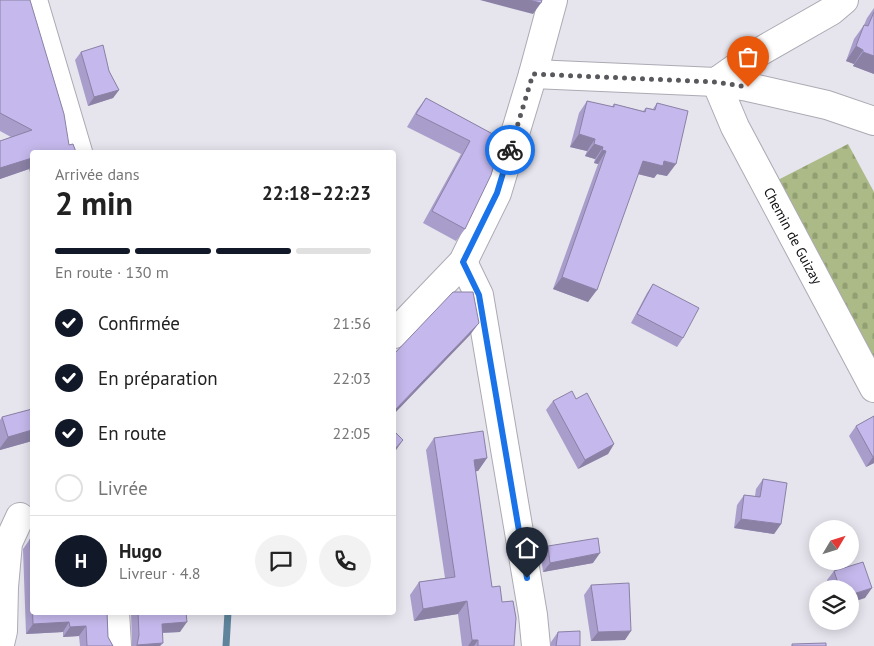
<!DOCTYPE html>
<html lang="fr">
<head>
<meta charset="utf-8">
<style>
  :root { --surface:#fff; --page:#f2f2f2; --text:#222; --muted:#767676; --line:#e0e0e0; --accent:#111827 }
  body { margin:0; font-family:"PT Sans",sans-serif; background:var(--page); color:var(--text); height:100vh; display:flex; flex-direction:column; font-size:19px; white-space:nowrap }
  * { box-sizing:border-box; margin:0 }
  p { font-size:16px; color:var(--muted) }
  .icon { flex:none; width:28px; height:28px; fill:none; stroke:currentColor; stroke-width:2; stroke-linecap:round; stroke-linejoin:round }
  .map { position:relative; flex:1; overflow:hidden }
  .drawer { position:absolute; left:30px; top:150px; width:366px; height:465px; display:flex; flex-direction:column; background:var(--surface); border-radius:5px; box-shadow:0 2px 12px #0003 }
  .drawer>* { flex:none }
  .needle { width:32px; rotate:52deg }
  .buttons { position:absolute; left:809px; top:520px; display:grid; gap:10px }
  .buttons a { display:grid; place-items:center; width:50px; height:50px; border-radius:50%; background:var(--surface); box-shadow:0 2px 12px #0003; font-size:25px }
  .pin { position:absolute; display:grid; place-items:center; width:42px; height:42px; color:#fff; margin:-51px -21px; border-radius:50% 50% 50% 0; rotate:-45deg; box-shadow:0 0 5px #0007 }
  .pin .icon { rotate:45deg }
  .courier { position:absolute; display:grid; place-items:center; width:50px; height:50px; margin:-25px; border:4px solid #1a73e8; border-radius:50%; background:#fff; color:#222; box-shadow:0 1px 6px #0007 }
  .overview em { font-style:normal; font-weight:700 }
  .overview div { display:flex; flex-direction:column-reverse }
  .overview { display:flex; align-items:center; justify-content:space-between; height:85px; padding:0 25px }
  h1 { font-size:32px; font-weight:700; line-height:38px }
  .bar { display:grid; grid-template-columns:repeat(4,1fr); gap:8px 5px; align-content:center; height:60px; padding:0 25px }
  .bar i { height:6px; border-radius:4px; background:var(--line) }
  .bar .current { background:var(--accent) }
  .bar p { grid-column:span 4 }
  .line { display:flex; align-items:center; gap:12px; padding:0 25px; border-top:1px solid var(--line) }
  .line div { flex:1 }
  .round { display:grid; place-items:center; flex:none; width:52px; height:52px; border-radius:26px; background:var(--page) }
  ol { padding:0 25px; list-style:none }
  li { display:flex; align-items:center; gap:15px; height:55px }
  li p { margin-inline-start:auto }
  li .icon { padding:5px; border-radius:50%; background:var(--accent); color:#fff; stroke-width:4 }
  li:last-child { color:var(--muted) }
  li i { width:28px; height:28px; border:2px solid var(--line); border-radius:50% }
  .map>svg:first-child { display:block }
  .cemetery { fill:url(#cemetery-stones) }
  .lines { fill:none; stroke-linecap:round; stroke-linejoin:round }
  .stream { stroke:#5e859c; stroke-width:7 }
  .minor-casing { stroke:#acaab3; stroke-width:30 }
  .minor { stroke:#fff; stroke-width:28 }
  .wall { fill:#a99ecb }
  .shaded-wall { fill:#8a81a5 }
  .building { fill:#c5b8ec; stroke:#8a81a5 }
  .done { stroke:#58585d; stroke-width:5; stroke-dasharray:0 9 }
  .route { stroke:#1a73e8; stroke-width:6 }
  .labels { text-anchor:middle; dominant-baseline:central; stroke-width:4; stroke-linejoin:round; paint-order:stroke }
  .street-label { font-size:14px; fill:#0c0c0f; stroke:#f3f1fb }
</style>
</head>
<body>
<div class="map">
<svg width="874" height="646" viewBox="0 0 874 646">
  <defs>
    <pattern id="cemetery-stones" width="16" height="16" patternUnits="userSpaceOnUse" patternTransform="scale(1.25)"><rect width="16" height="16" fill="#abba86"/><path d="M2 7V4a2 2 0 0 1 4 0v3zM10 15v-3a2 2 0 0 1 4 0v3z" fill="#929f72"/></pattern>
  </defs>
  <rect width="100%" height="100%" fill="#e6e4ed"/>
  <path class="cemetery" d="M848,144L874,192V367L774,182Z"/>
  <g class="lines">
    <path class="stream" d="M226,646L228,612"/>
    <g class="minor-casing">
      <g id="minor">
        <path d="M33,0L78,152"/>
        <path d="M533,74L716,82L754,55L831,11L844,0"/>
        <path id="s1" d="M716,82L735,127L874,388"/>
        <path d="M716,82L748,87L827,105L874,121"/>
        <path d="M463,262L479,295L533,615L536,646"/>
        <path d="M394,334L463,262L497,193L533,74L553,0"/>
        <path d="M115,612L117,646"/>
        <path d="M0,644L3,631L4,587L8,543L20,517"/>
      </g>
    </g>
    <use href="#minor" class="minor"/>
  </g>
  <path class="wall" d="M0,0H30L32,180L29,169L0,179V141L11,137L0,131Z
    M874,8V74L853,66L854,64L846,61L854,39L864,25L867,18Z
    M81,52L109,71L119,90L113,98L88,106L75,60Z
    M426,98L502,139L465,229L456,241L423,223L461,154L407,127L417,110Z
    M587,101L612,107L614,104L643,111L646,108L653,109L657,103L667,176L657,174L654,178L638,174L588,302L553,289L598,164L594,163L595,159L585,156L587,151L570,147L579,113Z
    M653,284L683,338L677,347L631,323L647,293Z
    M576,399L614,444L608,454L578,469L546,410L553,401Z
    M32,409V441L0,450V420L2,417Z
    M874,416V463L866,467L849,436L856,426Z
    M434,438L487,458L478,471H475L492,587L502,602L514,646H462L458,614L414,621L410,595L419,582L445,578L426,450Z
    M763,479L781,524L774,534L734,528L737,505L744,495L755,496L756,489Z
    M30,539L107,612L108,637L113,646H80L79,636L63,637V632L26,634L23,549Z
    M548,546L593,563L543,572L541,556Z
    M834,571L865,598L850,589H830L827,580Z
    M591,585L625,640L591,641L584,595Z
    M131,612H186L180,632L162,633L160,646H132Z
    M558,632L580,646H550L551,642Z"/>
  <path class="shaded-wall" d="M480,0H529L541,3L533,14Z
    M856,46L863,50L854,64L846,61Z
    M863,52L874,56V74L853,66Z
    M119,90L113,98L88,106L94,97Z
    M579,134L595,139L587,151L570,147Z
    M594,144L603,147L595,159L585,156Z
    M602,150L606,151L598,164L594,163Z
    M32,158V165L29,169L0,179V168Z
    M643,161H664L676,164L667,176L657,174L654,178L634,173Z
    M562,277L597,290L588,302L553,289Z
    M479,323L470,335L394,414V411Z
    M32,430V441L0,450V448L8,437Z
    M403,440L394,453V450Z
    M614,444L608,454L578,469L585,460Z
    M873,457H874V463L866,467Z
    M487,458L478,471L465,473L474,460Z
    M741,519L781,524L774,534L734,528Z
    M600,553L593,563L543,572L550,563Z
    M872,588L865,598L850,603V595Z
    M467,601L458,614L414,621L423,609Z
    M69,622L63,632L26,634L33,624Z
    M187,622L180,632L155,633L162,624Z
    M86,626L79,636L63,637L70,627Z
    M631,631L625,640L591,641L598,632Z
    M472,640H478L474,646H468Z
    M163,643L160,646H136L137,645Z"/>
  <path class="building" d="M0,0H30L64,114L69,145L73,144L76,152H32V158L0,168V141L32,130L0,113Z
    M529,0H542L541,3Z
    M874,12V56L863,52V50L856,46L864,25L868,26Z
    M103,45L109,71L119,90L94,97L81,52Z
    M426,98L502,139L491,175L465,229L432,211L470,141L416,114Z
    M587,101L614,107V104L645,112L646,108L655,110L657,103L688,111L676,164L664,161L663,166L643,161L597,290L562,277L606,151L602,150L603,147L594,144L595,139L579,134Z
    M653,284L699,308L683,338L637,314Z
    M453,292H473L479,323L394,411V354Z
    M572,391L576,399L587,393L614,444L585,460L553,401Z
    M32,409V430L8,437L2,417Z
    M874,416V457H873L856,426Z
    M394,431L403,440L394,450Z
    M483,431L487,458L474,460L492,587L500,586L502,602L513,601L516,618L514,646H478V640H472L467,601L423,609L419,582L455,577L434,438Z
    M763,479L787,483L781,524L741,519L744,495L760,497Z
    M598,538L600,553L550,563L548,546Z
    M30,539H32V612H107L108,637L113,646H87L86,626L70,627L69,622L33,624Z
    M863,562L872,588L850,595V589H840L834,571Z
    M629,583L631,631L598,632L591,585Z
    M138,612H186L187,622L162,624L163,643L137,645L139,635Z
    M580,631V646H556L558,632Z
    M826,643V646H792V644Z"/>
  <g class="lines">
    <path class="done" d="M510,150L533,74L716,82L748,87"/>
    <path class="route" d="M510,150L497,193L463,262L479,295L527,578"/>
  </g>
  <g class="labels">
    <g class="street-label">
      <text stroke="none"><textPath href="#s1" startOffset="172">Chemin de Guizay</textPath></text>
    </g>
  </g>
</svg>
<div class="buttons">
<a><svg class="needle" viewBox="-14 -14 28 28"><path d="M0-13l5 13h-10z" fill="#e53935"/><path d="M0 13l5-13h-10z" fill="#767676"/></svg></a>
<a><svg class="icon" aria-label="layers" viewBox="0 0 24 24"><path d="M12 4l9 5-9 5-9-5zM3 14l9 5 9-5"/></svg></a>
</div>
<div class="pin" style="left:748px;top:87px;background:#ea580c"><svg class="icon" aria-label="bag" viewBox="0 0 24 24"><path d="M5 8h14l-1 12H6zM9 8a3 3 0 0 1 6 0"/></svg></div>
<div class="pin" style="left:527px;top:578px;background:#1f2937"><svg class="icon" aria-label="home" viewBox="0 0 24 24"><path d="M3 11l9-7 9 7M6 9v11h12V9"/></svg></div>
<div class="courier" style="left:510px;top:150px"><svg class="icon" aria-label="bike" viewBox="0 0 24 24"><circle cx="6" cy="16" r="4"/><circle cx="18" cy="16" r="4"/><path d="M6 16l4-8h5l3 8M10 8l3 8H6M13 5h3"/></svg></div>
<section class="drawer">
<div class="overview"><div><h1>2 min</h1><p>Arrivée dans</p></div><em>22:18–22:23</em></div>
<div class="bar"><i class="current"></i><i class="current"></i><i class="current"></i><i></i><p>En route · 130 m</p></div>
<ol>
<li><svg class="icon" aria-label="check" viewBox="0 0 24 24"><path d="M5 12l5 5 9-10"/></svg>Confirmée<p>21:56</p></li>
<li><svg class="icon" aria-label="check" viewBox="0 0 24 24"><path d="M5 12l5 5 9-10"/></svg>En préparation<p>22:03</p></li>
<li><svg class="icon" aria-label="check" viewBox="0 0 24 24"><path d="M5 12l5 5 9-10"/></svg>En route<p>22:05</p></li>
<li><i></i>Livrée</li>
</ol>
<div class="line" style="height:90px"><b class="round" style="background:var(--accent);color:#fff">H</b><div><b>Hugo</b><p>Livreur · 4.8</p></div><a class="round"><svg class="icon" aria-label="chat" viewBox="0 0 24 24"><path d="M4 5h16v11H9l-5 4z"/></svg></a><a class="round"><svg class="icon" aria-label="phone" viewBox="0 0 24 24"><path d="M5 4h4l2 5-3 2q2 4 5 5l2-3 5 2v4C11 20 4 13 5 4z"/></svg></a></div>
</section>
</div>
</body>
</html>
